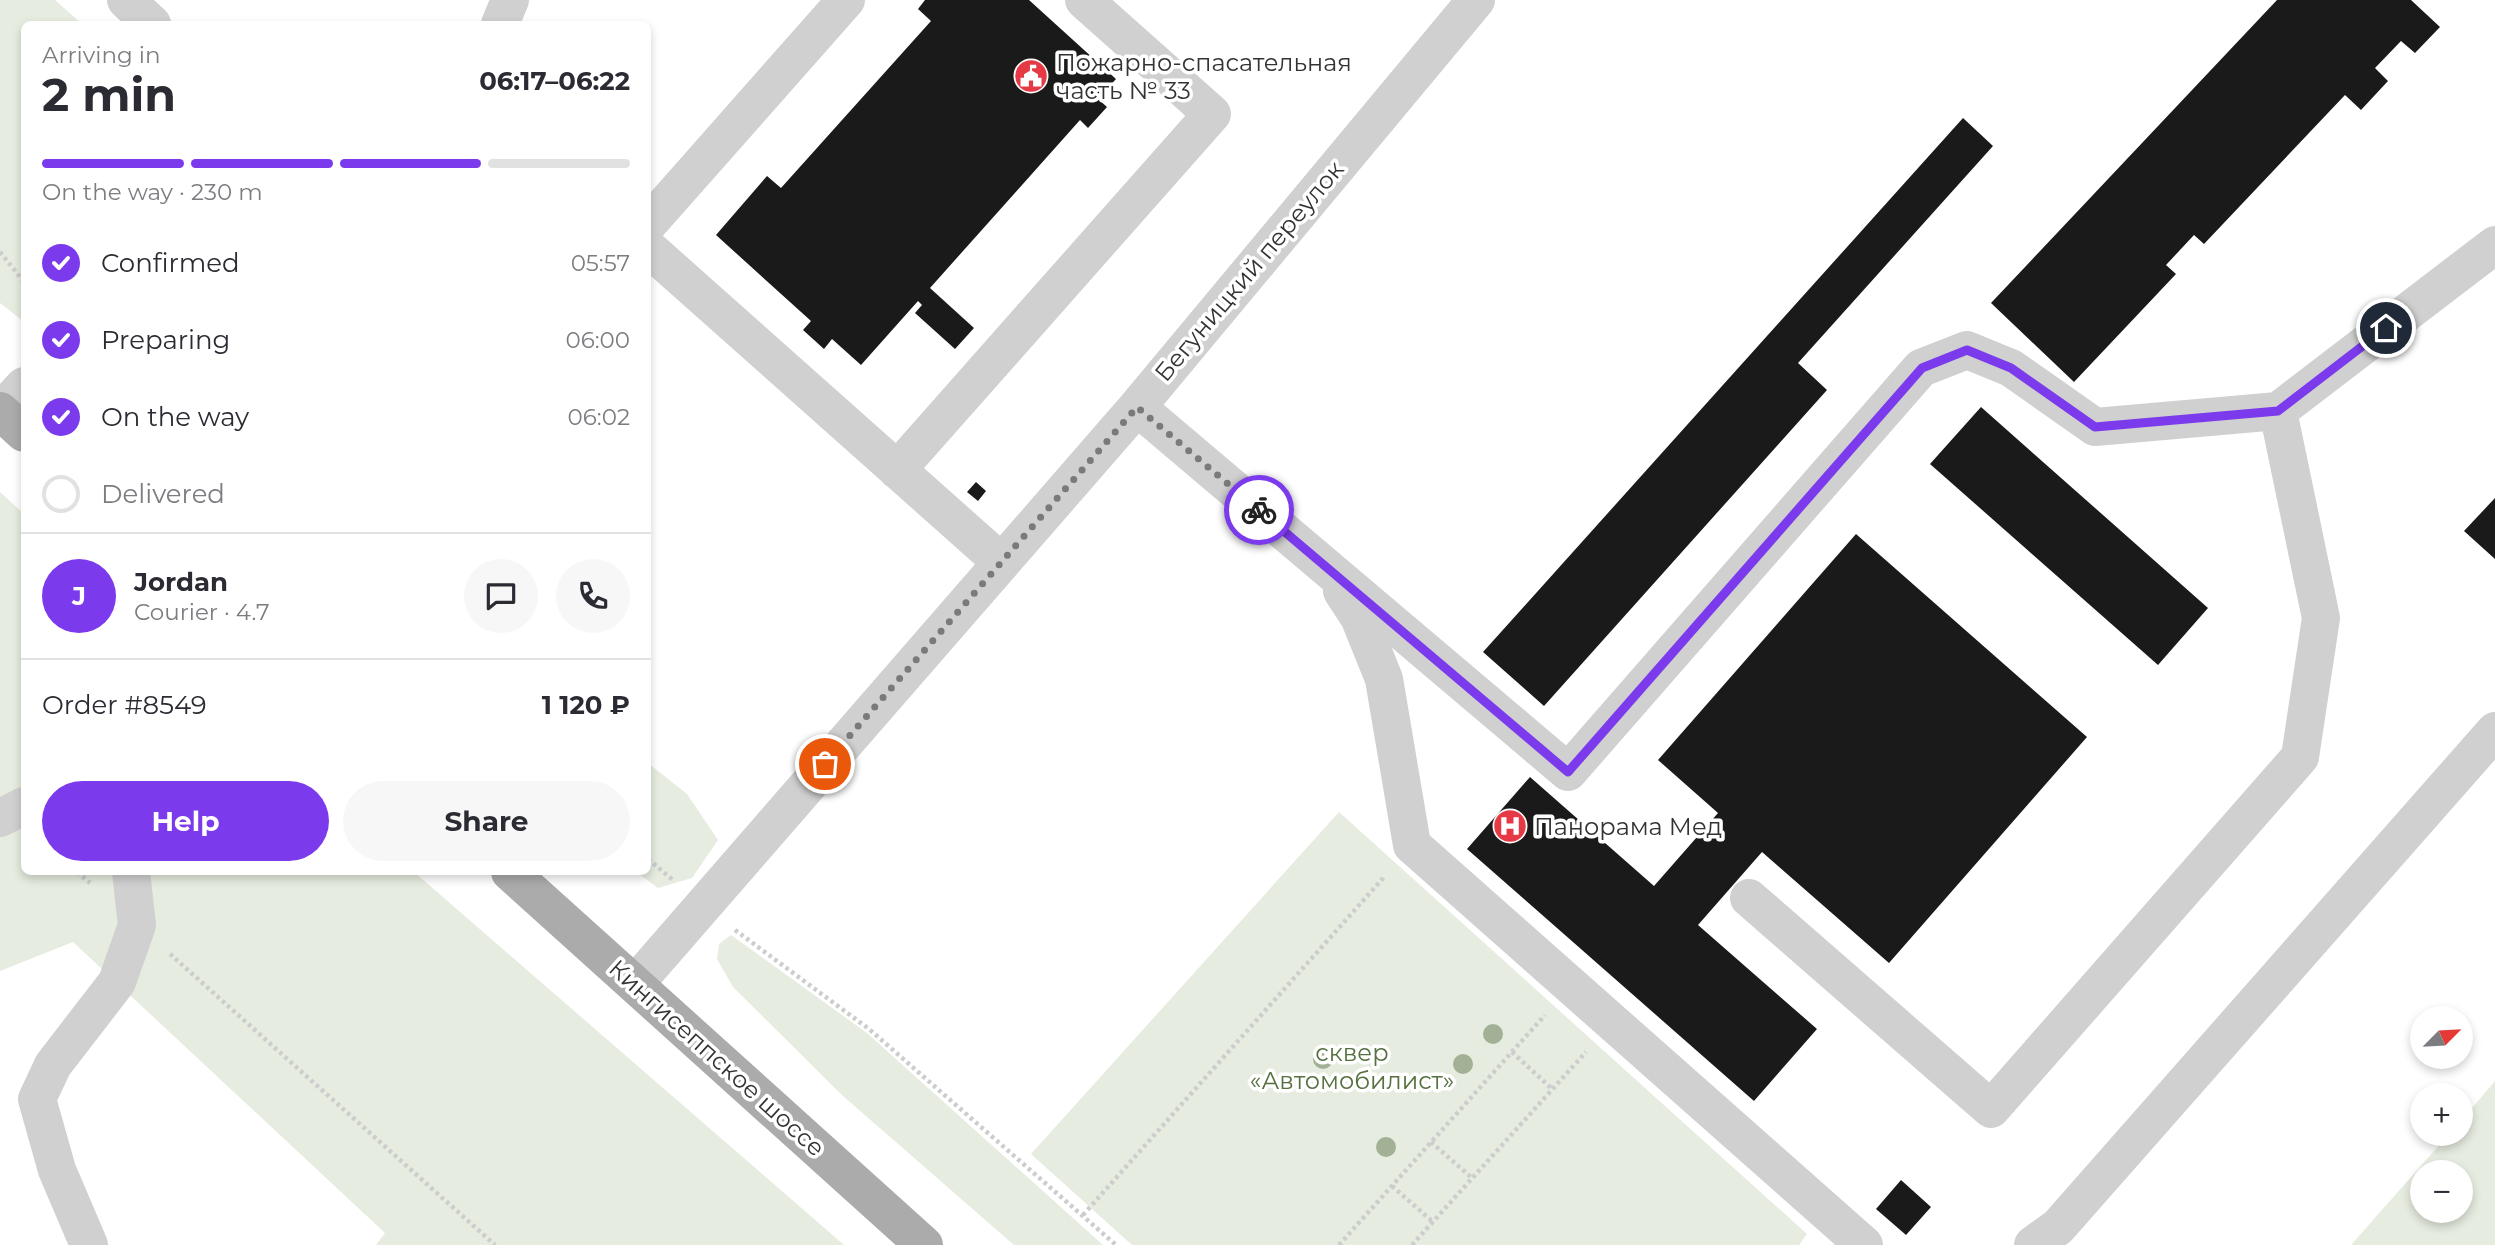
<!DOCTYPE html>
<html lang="en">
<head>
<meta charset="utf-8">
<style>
  :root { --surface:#fff; --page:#f7f7f7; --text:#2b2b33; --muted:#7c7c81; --line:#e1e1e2; --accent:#7c3aed }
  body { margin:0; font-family:Montserrat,sans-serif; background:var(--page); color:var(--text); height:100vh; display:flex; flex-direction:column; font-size:26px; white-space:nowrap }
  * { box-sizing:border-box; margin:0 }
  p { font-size:23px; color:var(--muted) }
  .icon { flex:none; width:38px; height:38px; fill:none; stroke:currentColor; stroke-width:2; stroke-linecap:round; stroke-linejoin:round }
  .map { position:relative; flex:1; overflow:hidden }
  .drawer { position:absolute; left:21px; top:21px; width:630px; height:854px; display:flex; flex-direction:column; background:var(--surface); border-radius:10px; box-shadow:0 4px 10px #0003 }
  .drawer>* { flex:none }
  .needle { width:46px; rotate:66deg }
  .controls { position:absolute; left:2410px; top:1006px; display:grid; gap:14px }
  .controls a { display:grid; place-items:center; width:63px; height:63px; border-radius:50%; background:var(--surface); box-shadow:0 4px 10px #0003; font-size:35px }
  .pin { position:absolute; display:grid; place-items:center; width:60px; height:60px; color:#fff; margin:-30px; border:4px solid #fff; border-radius:50%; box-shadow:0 2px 7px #0007 }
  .courier { position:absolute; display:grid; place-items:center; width:70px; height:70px; margin:-35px; border:5px solid #7c3aed; border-radius:50%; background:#fff; color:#222; box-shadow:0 2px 9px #0007 }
  .head em { font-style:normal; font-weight:700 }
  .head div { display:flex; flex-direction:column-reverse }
  .head { display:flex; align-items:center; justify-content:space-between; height:119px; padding:0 21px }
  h1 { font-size:46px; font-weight:700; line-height:52px }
  .bar { display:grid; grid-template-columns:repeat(4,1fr); gap:10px 7px; align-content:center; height:84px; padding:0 21px }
  .bar i { height:9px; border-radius:5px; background:var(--line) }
  .bar .active { background:var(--accent) }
  .bar p { grid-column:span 4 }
  .line { display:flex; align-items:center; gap:18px; padding:0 21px; border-top:2px solid var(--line) }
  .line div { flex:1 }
  .round { display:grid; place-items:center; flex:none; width:74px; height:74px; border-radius:37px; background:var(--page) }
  ol { padding:0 21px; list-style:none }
  li { display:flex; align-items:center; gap:21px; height:77px }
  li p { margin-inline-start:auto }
  li .icon { padding:7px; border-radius:50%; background:var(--accent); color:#fff; stroke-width:4 }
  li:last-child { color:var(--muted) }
  li i { width:38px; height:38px; border:4px solid var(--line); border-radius:50% }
  .button { display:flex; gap:14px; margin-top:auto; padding:14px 21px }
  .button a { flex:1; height:80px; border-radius:42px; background:var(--accent); color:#fff; font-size:28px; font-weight:700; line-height:80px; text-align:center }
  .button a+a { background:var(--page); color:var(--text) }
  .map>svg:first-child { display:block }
  .green { fill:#e6ecdf; fill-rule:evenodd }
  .building { fill:#1a1a1a }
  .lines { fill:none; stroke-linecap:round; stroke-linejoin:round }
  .path { stroke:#cdcdcd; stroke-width:4.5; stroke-dasharray:3.5 3.5; stroke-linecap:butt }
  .minor { stroke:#d0d0d0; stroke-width:38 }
  .major { stroke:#ababab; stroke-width:38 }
  .tree { fill:#a2b095 }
  .done { stroke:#7a7a7a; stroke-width:7; stroke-dasharray:0 12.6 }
  .route { stroke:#7c3aed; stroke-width:9 }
  .labels { text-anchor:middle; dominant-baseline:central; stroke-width:7; stroke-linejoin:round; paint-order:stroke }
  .poi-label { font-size:24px; fill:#333; stroke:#fff; text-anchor:start }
  .street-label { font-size:24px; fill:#333; stroke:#fff }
  .park-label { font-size:24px; fill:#56703f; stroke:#fff }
</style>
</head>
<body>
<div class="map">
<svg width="2495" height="1245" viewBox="0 0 2495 1245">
  <rect width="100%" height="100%" fill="#fff"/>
  <path class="green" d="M0,0H55L82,24H24L23,321L0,303Z
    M0,492L24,514V872H414L844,1245H376L385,1233L73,942L0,971Z
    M648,763L687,794L718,840L692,878L658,888L636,872H648Z
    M1339,812L1807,1234L1799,1245H1132L1031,1154Z
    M731,935L867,1033L1103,1245H1014L843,1096L733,987L717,959L719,944Z
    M2495,1081V1245H2351L2449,1134H2460L2461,1121ZM2422,1172H2460V1211H2422Z"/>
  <path class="building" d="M925,0H1029L1116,79L1098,99L1107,107L1088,128L1080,120L930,288L974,328L955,349L915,313L922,305L918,301L861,365L832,339L824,349L803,330L811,321L716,235L767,176L781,188L931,21L918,9Z
    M2277,0H2411L2440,27L2415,53L2401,41L2375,68L2388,81L2361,110L2345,95L2204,244L2194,235L2166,265L2176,274L2074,382L1991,303Z
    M1963,118L1993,146L1798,363L1827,390L1544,706L1483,652Z
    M1981,407L2208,608L2158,665L1930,464Z
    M976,482L986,491L978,501L967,492Z
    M2495,498V559L2464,531Z
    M1856,534L2087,737L1889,963L1762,852L1698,925L1817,1029L1754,1101L1467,849L1530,777L1654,886L1718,813L1658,760Z
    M1901,1180L1931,1207L1906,1235L1876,1209Z"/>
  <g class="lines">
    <path class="path" d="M0,252L24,282
      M648,859L674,881
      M77,872L90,883
      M735,930L869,1029L1116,1245
      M170,954L495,1245
      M1512,1052L1552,1089
      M1431,1142L1472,1178
      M1392,1186L1433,1222
      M1083,1215L1385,876
      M1339,1245L1545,1015
      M1412,1245L1586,1052"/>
    <path class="minor" d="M126,0L152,24
      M500,24L510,0
      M648,224L846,0
      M648,248L1001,562
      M1137,407L1568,772L1921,368L1967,350L2011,368L2095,427L2278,411L2495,245
      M0,412L24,386
      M897,470L1212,114L1084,0
      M1342,591L1359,617L1384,679L1412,845L1864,1245
      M0,818L24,806
      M1749,898L1991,1109L2300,757L2321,618L2278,411
      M635,984L1137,407L1476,0
      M89,1245L57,1170L37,1099L53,1065L117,982L137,925L131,872
      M2033,1245L2058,1227L2495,731"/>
    <path class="major" d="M0,411L24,433
      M510,872L924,1245"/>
  </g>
  <g class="tree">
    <circle cx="1493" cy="1034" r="10"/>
    <circle cx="1323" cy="1059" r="10"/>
    <circle cx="1463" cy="1064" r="10"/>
    <circle cx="1386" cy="1147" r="10"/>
  </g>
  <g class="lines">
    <path class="done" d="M825,764L1137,407L1259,510"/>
    <path class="route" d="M1259,510L1568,772L1922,368L1967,350L2011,368L2095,427L2278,411L2386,328"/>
  </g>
  <defs>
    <g id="civic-disc" transform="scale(1.75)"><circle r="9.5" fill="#e63946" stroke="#fff"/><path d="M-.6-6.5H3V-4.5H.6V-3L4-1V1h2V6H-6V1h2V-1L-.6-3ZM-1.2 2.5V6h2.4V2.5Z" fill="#fff"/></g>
    <g id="hospital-disc" transform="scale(1.75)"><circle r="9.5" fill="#e63946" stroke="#fff"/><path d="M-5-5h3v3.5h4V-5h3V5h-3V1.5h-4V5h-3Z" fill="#fff"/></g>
  </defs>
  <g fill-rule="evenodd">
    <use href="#civic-disc" x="1031" y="76"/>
    <use href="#hospital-disc" x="1510" y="826"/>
  </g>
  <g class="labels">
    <g class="poi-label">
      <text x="1056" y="62">Пожарно-спасательная<tspan x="1056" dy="28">часть № 33</tspan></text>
      <text x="1534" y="826">Панорама Мед</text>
    </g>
    <g class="street-label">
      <text transform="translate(1249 271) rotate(-50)">Бегуницкий переулок</text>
      <text transform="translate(717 1058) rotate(42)">Кингисеппское шоссе</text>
    </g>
    <g class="park-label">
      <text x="1352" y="1052">сквер<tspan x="1352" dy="28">«Автомобилист»</tspan></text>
    </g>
  </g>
</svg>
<div class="controls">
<a><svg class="needle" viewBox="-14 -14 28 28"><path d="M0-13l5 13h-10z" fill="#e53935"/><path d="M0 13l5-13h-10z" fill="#7c7c81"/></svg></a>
<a>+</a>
<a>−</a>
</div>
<div class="pin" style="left:825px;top:764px;background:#ea580c"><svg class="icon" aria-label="bag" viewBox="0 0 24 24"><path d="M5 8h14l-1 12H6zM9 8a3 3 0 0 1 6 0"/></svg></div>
<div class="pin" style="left:2386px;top:328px;background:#1f2937"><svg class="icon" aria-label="home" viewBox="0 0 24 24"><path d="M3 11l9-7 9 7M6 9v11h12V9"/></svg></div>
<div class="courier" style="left:1259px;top:510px"><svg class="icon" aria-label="bike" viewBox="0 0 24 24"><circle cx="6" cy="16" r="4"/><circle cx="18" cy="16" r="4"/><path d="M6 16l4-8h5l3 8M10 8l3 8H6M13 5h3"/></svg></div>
<section class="drawer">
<div class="head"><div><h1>2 min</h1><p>Arriving in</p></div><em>06:17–06:22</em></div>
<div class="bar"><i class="active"></i><i class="active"></i><i class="active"></i><i></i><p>On the way · 230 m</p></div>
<ol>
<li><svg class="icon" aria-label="check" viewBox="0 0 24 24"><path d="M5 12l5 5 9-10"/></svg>Confirmed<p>05:57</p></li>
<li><svg class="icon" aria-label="check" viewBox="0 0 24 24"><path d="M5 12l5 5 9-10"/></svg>Preparing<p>06:00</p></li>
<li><svg class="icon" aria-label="check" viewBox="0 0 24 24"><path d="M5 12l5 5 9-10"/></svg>On the way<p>06:02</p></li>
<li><i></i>Delivered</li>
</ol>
<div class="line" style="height:126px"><b class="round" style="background:var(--accent);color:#fff">J</b><div><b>Jordan</b><p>Courier · 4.7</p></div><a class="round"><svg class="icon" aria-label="chat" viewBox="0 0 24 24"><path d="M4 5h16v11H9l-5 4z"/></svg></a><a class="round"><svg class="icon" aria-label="phone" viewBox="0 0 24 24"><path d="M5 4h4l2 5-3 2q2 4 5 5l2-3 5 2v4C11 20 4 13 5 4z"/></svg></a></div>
<div class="line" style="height:91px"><div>Order #8549</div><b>1 120 ₽</b></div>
<div class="button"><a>Help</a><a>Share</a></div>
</section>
</div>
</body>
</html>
